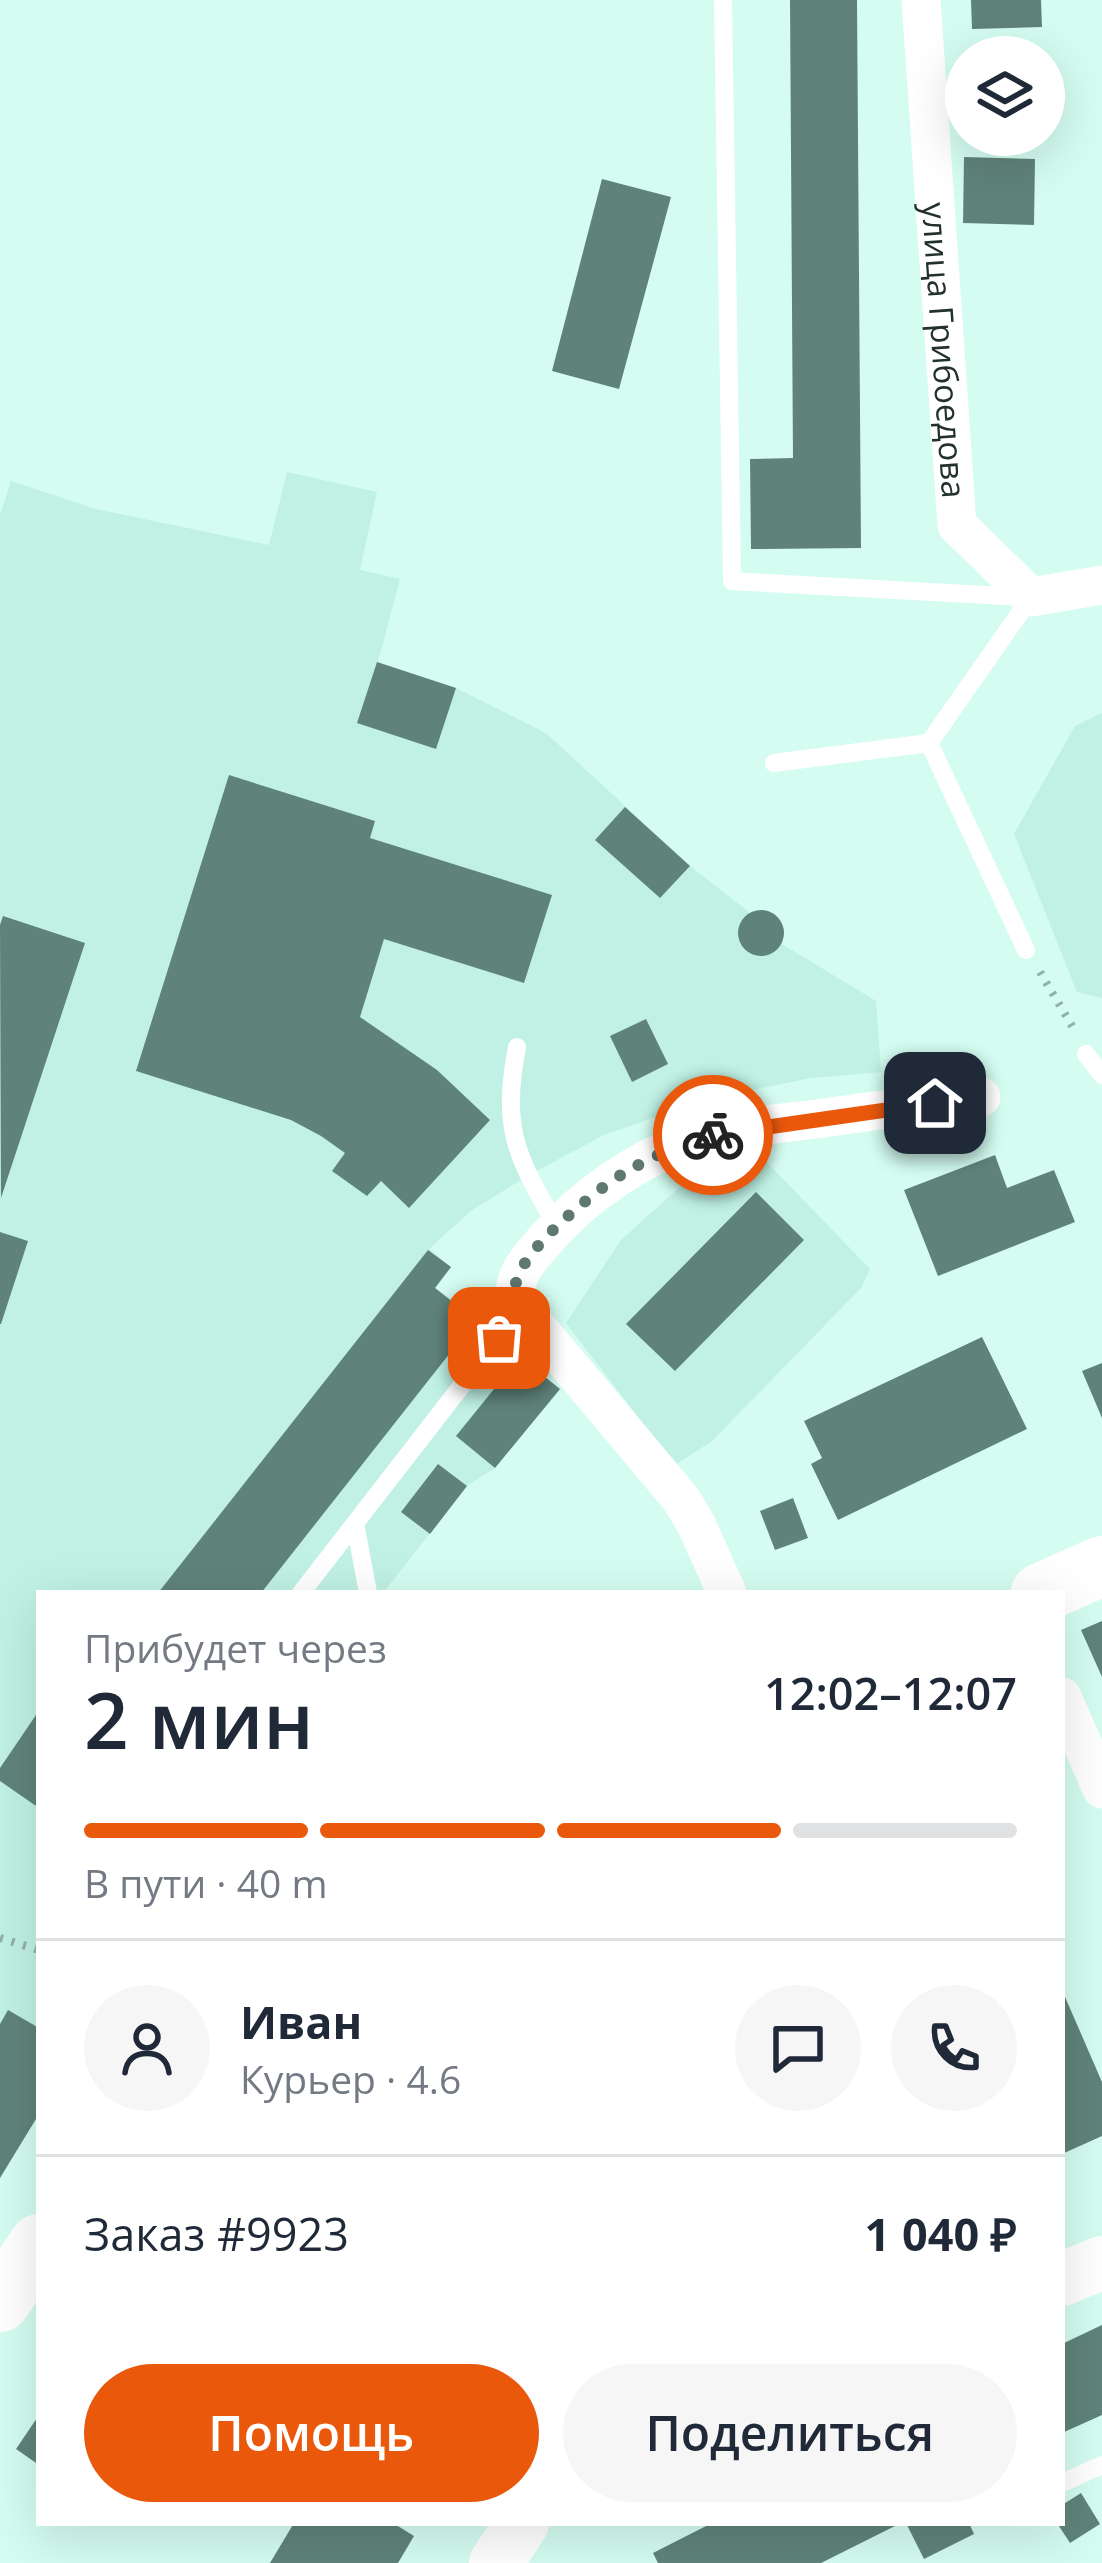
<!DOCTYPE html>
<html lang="ru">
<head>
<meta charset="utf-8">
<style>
  :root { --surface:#fff; --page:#f6f6f7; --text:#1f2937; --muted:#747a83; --line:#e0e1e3; --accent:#ea580c }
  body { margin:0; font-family:"Open Sans",sans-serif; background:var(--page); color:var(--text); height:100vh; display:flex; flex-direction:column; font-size:45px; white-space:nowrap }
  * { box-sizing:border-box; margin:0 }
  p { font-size:39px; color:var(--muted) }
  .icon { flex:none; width:66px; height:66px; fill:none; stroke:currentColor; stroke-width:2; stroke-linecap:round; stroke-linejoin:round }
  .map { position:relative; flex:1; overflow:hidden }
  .sheet { position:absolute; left:36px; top:1590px; width:1029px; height:936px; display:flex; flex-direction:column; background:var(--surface); border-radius:0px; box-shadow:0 12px 48px #0002 }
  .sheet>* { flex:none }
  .tools { position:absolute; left:945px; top:36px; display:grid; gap:24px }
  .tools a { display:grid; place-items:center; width:120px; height:120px; border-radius:50%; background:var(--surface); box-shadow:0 12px 48px #0002; font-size:60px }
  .pin { position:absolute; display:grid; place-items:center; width:102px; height:102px; color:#fff; margin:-51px; border-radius:24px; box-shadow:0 6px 18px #0006 }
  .courier { position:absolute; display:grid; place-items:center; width:120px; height:120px; margin:-60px; border:9px solid #ea580c; border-radius:50%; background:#fff; color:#222; box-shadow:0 3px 15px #0007 }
  .overview em { font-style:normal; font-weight:600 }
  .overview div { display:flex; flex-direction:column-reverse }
  .overview { display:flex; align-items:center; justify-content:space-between; height:204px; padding:0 48px }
  h1 { font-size:78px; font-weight:600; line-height:90px }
  .bar { display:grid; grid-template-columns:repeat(4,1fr); gap:18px 12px; align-content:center; height:144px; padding:0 48px }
  .bar i { height:15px; border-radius:9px; background:var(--line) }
  .bar .on { background:var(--accent) }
  .bar p { grid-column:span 4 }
  .line { display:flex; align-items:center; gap:30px; padding:0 48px; border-top:3px solid var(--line) }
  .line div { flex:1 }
  .round { display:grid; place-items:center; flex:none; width:126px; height:126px; border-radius:63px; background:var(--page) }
  .primary-button { display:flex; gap:24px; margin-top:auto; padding:24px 48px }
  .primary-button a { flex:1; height:138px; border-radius:72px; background:var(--accent); color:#fff; font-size:48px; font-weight:600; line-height:138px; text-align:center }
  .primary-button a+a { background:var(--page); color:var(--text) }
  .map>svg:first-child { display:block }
  .built { fill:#c0f1e4 }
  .building { fill:#5f837a }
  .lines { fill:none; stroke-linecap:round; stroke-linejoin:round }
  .path { stroke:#92b1a8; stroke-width:8; stroke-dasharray:3 9; stroke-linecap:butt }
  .lane { stroke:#fff; stroke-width:18 }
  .street { stroke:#fff; stroke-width:39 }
  .secondary { stroke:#fff; stroke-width:54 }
  .primary { stroke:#fff; stroke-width:60 }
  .done { stroke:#607872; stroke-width:12; stroke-dasharray:0 21.6 }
  .route { stroke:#ea580c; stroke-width:15 }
  .labels { text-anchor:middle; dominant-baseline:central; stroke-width:9; stroke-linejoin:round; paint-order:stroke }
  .street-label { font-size:33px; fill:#22312d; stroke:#fff }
</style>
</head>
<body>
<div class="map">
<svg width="1102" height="2563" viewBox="0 0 1102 2563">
  <rect width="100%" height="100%" fill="#d4fcf1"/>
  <path class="built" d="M287,472L377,492L360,570L400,579L378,662L456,688L546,733L690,866L750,913L764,911L777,917L784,930L782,944L876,1001L881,1072L811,1078L704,1100L604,1135L529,1175L472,1210L429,1249L451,1267L436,1288L560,1389L495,1468L467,1486L383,1593H39V2114L0,2178V515L11,481L96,509L269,545Z
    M1102,713V998L1077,992L1014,834L1075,726Z
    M751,1146L870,1269L861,1288L712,1441L675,1465L566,1323L621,1240L719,1152Z"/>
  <path class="building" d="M790,0H857L861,548L751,549L750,459L793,458Z
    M971,0H1041L1042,27L972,29Z
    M964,157L1035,159L1034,225L963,223Z
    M602,179L671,197L619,389L552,371Z
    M377,662L456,688L436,749L357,723Z
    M229,775L375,821L370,838L552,895L524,983L384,939L360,1017L437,1070L490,1120L409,1208L381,1181L367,1196L332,1171L345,1153L321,1136L291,1120L136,1071Z
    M625,807L690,866L660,898L595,840Z
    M738 933a23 23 0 1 1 46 0a23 23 0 1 1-46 0Z
    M3,916L85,943L1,1198L0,925Z
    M646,1019L668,1064L632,1082L610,1036Z
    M995,1155L1007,1188L1054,1170L1075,1222L938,1276L904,1190Z
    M756,1192L804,1240L675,1371L626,1324Z
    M0,1232L28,1241L1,1324H0Z
    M428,1250L451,1267L435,1288L476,1320L261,1593H158Z
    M982,1337L1027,1429L838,1520L811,1464L822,1458L804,1421Z
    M520,1357L560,1389L495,1468L456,1436Z
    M1102,1363V1418L1082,1371Z
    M438,1464L467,1486L430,1534L401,1512Z
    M793,1498L808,1538L775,1550L760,1511Z
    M1102,1621V1677L1081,1630Z
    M36,1715L39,1717V1808L0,1781V1768Z
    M1062,1990L1102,2082V2136L1062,2154Z
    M8,2010L39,2028V2114L0,2178V2024Z
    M1102,2325V2415L1062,2433V2344Z
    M39,2415V2465L16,2449Z
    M1081,2493L1100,2524L1070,2543L1057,2523H1062V2505Z
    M294,2523H393L414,2536L398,2563H270Z
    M712,2523H901L821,2563H658L653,2553Z
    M906,2523H969L974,2534L924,2559Z"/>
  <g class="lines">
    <path class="path" d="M1040,972L1075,1031
      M0,1938L39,1950"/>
    <path class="lane" d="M723,0L732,581L1022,597
      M929,743L1026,950
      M774,763L929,743L1031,597
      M517,1047C501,1131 517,1156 557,1227
      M1086,1054L1102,1075
      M355,1523L368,1593
      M301,1593L521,1309
      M1062,2483L1102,2465"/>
    <g class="street">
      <path id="s1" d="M921,0L957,525L1031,597L1102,585"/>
      <path d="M727,1593L696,1524L681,1499L515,1301C513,1273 530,1258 547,1238C584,1196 637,1159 690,1141C731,1128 774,1124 817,1119C871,1111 926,1104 981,1097"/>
      <path d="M1062,1697L1102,1789"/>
    </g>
    <path class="secondary" d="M1062,2279L1102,2263
      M496,2563L522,2523"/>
    <path class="primary" d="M1041,1593L1102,1566
      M0,2302L39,2244"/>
  </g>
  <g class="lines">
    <path class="done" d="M499,1338L521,1309L515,1301C514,1291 515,1283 519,1274C533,1241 596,1190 627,1171C654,1156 683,1143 713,1135"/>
    <path class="route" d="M713,1135L935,1103"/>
  </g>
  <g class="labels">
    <g class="street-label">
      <text stroke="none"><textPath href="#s1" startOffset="351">улица Грибоедова</textPath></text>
    </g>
  </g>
</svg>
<div class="tools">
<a><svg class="icon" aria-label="layers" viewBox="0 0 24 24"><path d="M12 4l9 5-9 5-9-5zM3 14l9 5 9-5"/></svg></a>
</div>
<div class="pin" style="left:499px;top:1338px;background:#ea580c"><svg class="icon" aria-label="bag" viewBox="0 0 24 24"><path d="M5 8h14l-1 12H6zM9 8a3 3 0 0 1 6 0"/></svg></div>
<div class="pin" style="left:935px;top:1103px;background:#1f2937"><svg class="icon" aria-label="home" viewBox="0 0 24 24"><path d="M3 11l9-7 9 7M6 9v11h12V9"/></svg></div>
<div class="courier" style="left:713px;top:1135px"><svg class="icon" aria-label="bike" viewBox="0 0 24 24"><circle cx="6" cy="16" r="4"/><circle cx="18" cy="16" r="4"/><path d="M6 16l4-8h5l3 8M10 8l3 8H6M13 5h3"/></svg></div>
<section class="sheet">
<div class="overview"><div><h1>2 мин</h1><p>Прибудет через</p></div><em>12:02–12:07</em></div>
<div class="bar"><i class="on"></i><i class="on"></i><i class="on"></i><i></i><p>В пути · 40 m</p></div>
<div class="line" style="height:216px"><a class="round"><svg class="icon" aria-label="person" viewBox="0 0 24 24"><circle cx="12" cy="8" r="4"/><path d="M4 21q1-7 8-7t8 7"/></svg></a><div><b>Иван</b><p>Курьер · 4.6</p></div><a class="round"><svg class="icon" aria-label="chat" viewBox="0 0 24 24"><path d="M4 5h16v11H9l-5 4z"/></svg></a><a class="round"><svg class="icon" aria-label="phone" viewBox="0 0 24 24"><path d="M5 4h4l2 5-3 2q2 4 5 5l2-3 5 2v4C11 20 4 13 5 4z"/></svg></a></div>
<div class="line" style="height:156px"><div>Заказ #9923</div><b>1 040 ₽</b></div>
<div class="primary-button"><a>Помощь</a><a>Поделиться</a></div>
</section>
</div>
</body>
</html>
